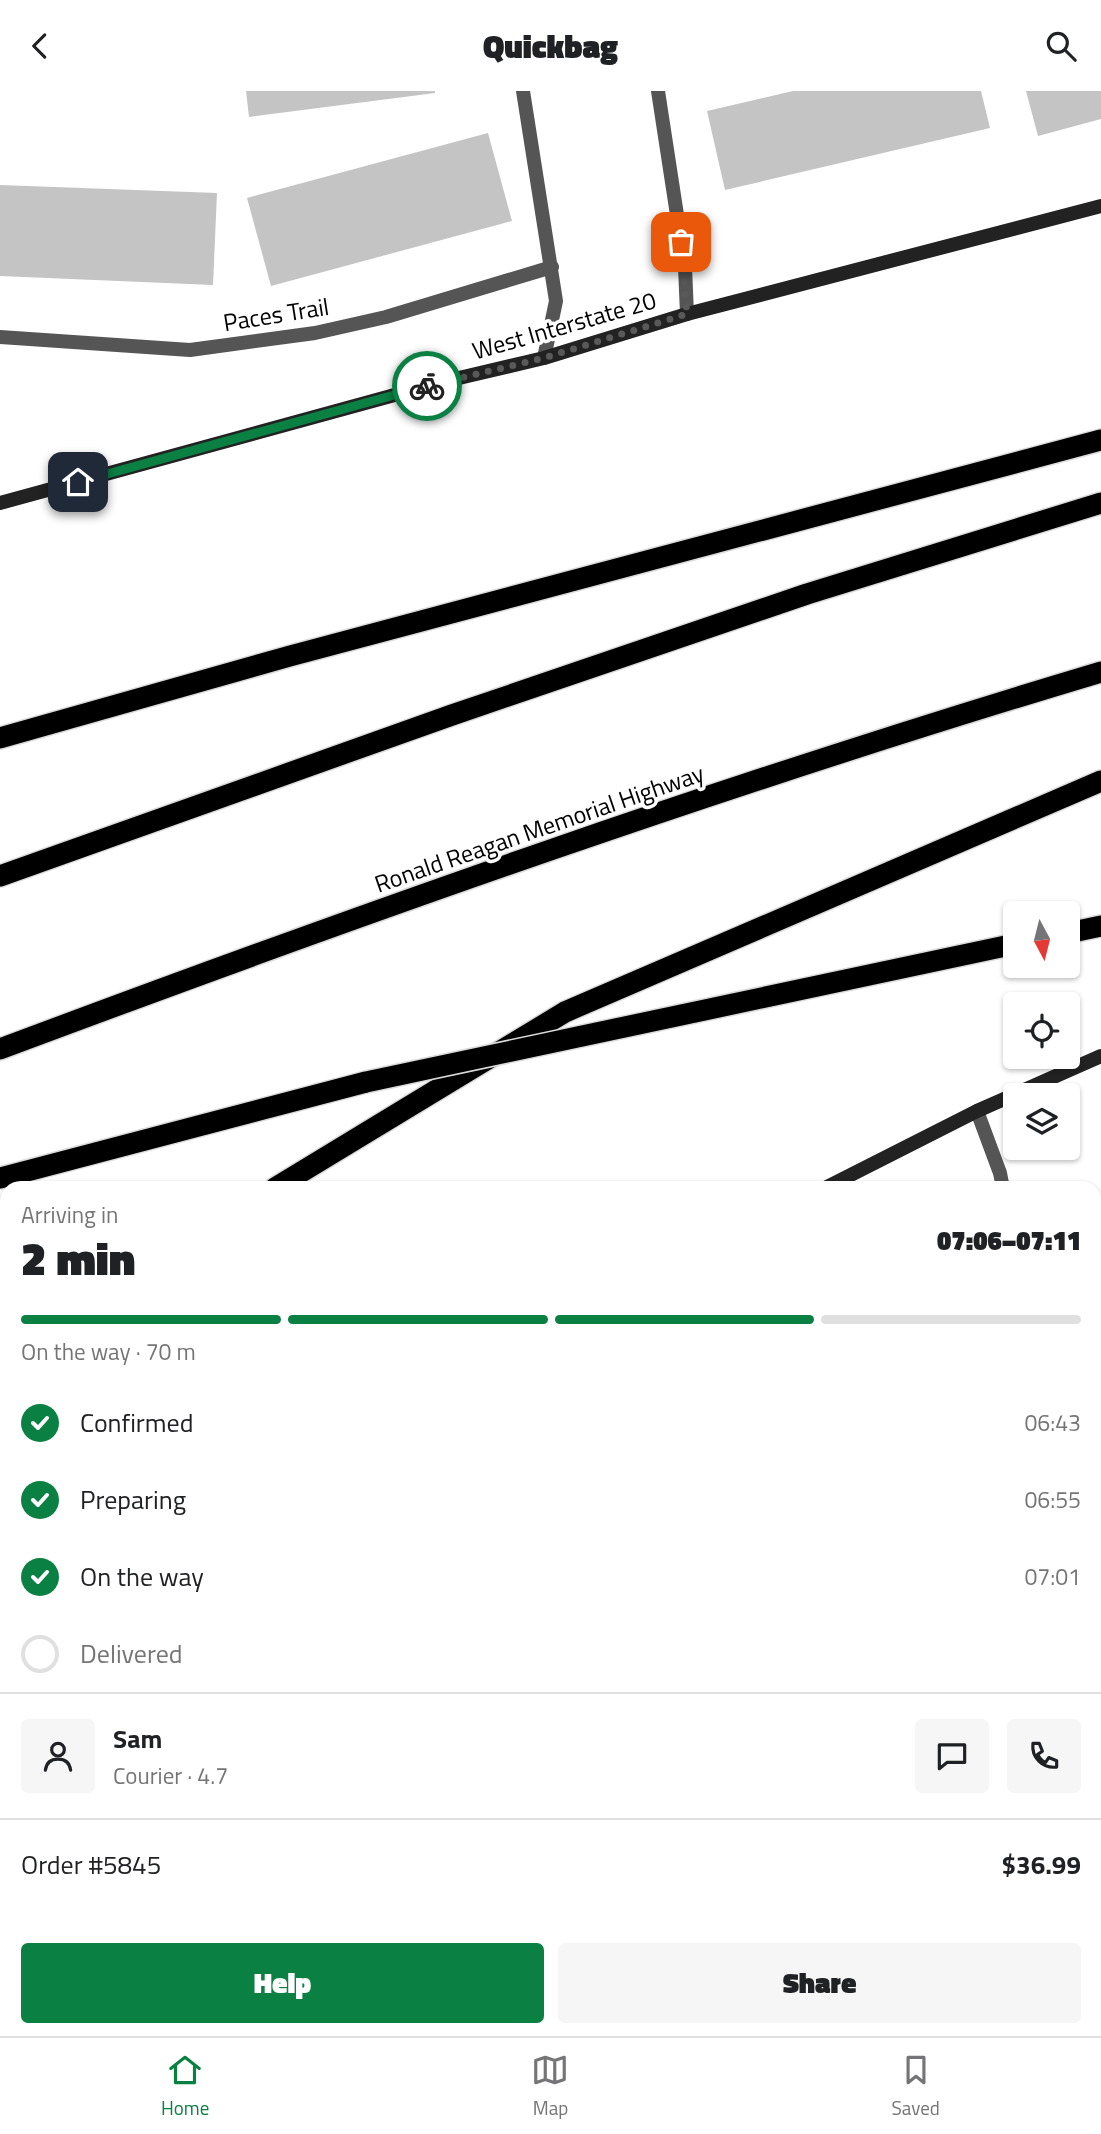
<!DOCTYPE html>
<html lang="en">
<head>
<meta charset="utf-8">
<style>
  :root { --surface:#fff; --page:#f6f6f6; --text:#202124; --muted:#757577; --line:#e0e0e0; --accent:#0b8043 }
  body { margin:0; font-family:"Titillium Web",sans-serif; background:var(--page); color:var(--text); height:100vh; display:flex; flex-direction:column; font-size:26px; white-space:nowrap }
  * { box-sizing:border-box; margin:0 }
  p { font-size:23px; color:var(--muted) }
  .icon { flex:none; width:38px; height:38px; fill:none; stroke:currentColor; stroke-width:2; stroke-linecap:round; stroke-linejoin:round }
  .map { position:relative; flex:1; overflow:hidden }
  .panel { position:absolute; left:0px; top:1090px; width:1102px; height:856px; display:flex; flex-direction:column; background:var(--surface); border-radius:21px 21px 0 0; box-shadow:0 2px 5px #0004 }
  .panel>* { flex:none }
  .needle { width:46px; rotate:173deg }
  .fabs { position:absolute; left:1003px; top:810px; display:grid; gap:14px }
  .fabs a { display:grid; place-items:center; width:77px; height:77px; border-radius:7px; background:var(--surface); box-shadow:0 2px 5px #0004; font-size:35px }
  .pin { position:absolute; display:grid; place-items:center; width:60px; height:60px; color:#fff; margin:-30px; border-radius:14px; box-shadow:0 4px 10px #0006 }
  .courier { position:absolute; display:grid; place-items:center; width:70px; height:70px; margin:-35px; border:5px solid #0b8043; border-radius:50%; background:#fff; color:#222; box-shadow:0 2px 9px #0007 }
  .summary em { font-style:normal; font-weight:800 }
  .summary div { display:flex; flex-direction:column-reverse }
  .summary { display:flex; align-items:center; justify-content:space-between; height:119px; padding:0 21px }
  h1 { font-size:46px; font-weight:800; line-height:52px }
  .bar { display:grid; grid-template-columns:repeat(4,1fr); gap:10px 7px; align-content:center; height:84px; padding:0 21px }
  .bar i { height:9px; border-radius:5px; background:var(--line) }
  .bar .active { background:var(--accent) }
  .bar p { grid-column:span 4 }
  .line { display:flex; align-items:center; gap:18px; padding:0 21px; border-top:2px solid var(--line) }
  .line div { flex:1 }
  .round { display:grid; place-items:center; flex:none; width:74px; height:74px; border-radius:7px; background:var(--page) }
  ol { padding:0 21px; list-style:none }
  li { display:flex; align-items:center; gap:21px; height:77px }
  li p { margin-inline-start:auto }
  li .icon { padding:7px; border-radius:50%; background:var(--accent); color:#fff; stroke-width:4 }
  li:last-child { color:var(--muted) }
  li i { width:38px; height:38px; border:4px solid var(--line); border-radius:50% }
  .button { display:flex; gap:14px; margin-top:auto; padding:14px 21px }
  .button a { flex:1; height:80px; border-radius:7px; background:var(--accent); color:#fff; font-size:28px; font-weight:800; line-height:80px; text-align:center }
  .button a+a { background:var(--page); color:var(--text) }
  header { display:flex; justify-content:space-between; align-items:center; height:91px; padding:0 21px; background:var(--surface); font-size:32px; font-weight:800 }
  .tab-bar { display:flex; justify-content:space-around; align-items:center; height:98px; border-top:2px solid var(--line); background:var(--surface); font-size:19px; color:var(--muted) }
  .tab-bar a { display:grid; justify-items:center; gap:4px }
  .tab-bar .active { color:var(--accent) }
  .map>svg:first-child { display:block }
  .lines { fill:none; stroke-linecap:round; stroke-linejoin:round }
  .stream { stroke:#a3a3a3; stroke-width:10 }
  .building { fill:#c4c4c4 }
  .motorway-casing { stroke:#dbdbdb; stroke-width:24 }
  .service { stroke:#555; stroke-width:14 }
  .minor { stroke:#555; stroke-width:14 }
  .tertiary { stroke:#555; stroke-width:14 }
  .secondary { stroke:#222; stroke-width:14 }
  .motorway { stroke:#000; stroke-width:21 }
  .motorway-bridge-casing { stroke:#dbdbdb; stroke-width:24; stroke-linecap:butt }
  .motorway-bridge { stroke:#000; stroke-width:21 }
  .done { stroke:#595959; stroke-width:7; stroke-dasharray:0 12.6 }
  .route { stroke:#0b8043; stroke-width:9 }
  .labels { text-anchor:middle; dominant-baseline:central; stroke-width:7; stroke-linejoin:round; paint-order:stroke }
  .street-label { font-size:24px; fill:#000; stroke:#fff }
</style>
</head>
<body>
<header><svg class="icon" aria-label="back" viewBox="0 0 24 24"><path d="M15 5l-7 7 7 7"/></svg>Quickbag<svg class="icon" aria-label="search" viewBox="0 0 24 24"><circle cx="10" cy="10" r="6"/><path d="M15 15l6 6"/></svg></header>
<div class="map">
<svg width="1101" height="1945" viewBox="0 0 1101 1945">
  <rect width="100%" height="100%" fill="#fff"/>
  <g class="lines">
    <path class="stream" d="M561,1939V1945"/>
  </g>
  <path class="building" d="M246,0H435V2L249,26Z
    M793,0H981L990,37L725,99L707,20Z
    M1026,0H1101V28L1038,45Z
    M488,42L512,130L271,195L247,107Z
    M0,94L217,102L213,194L0,185Z
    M1101,1104V1191H1099L1096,1164V1105Z
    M89,1939H198L202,1945H92Z
    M363,1939H460L462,1945H403L401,1941L384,1945H365Z
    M620,1939H688L689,1945H621Z
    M837,1939H893L894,1945H838Z
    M1010,1939H1095L1096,1945H1011Z"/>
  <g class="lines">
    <g class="motorway-casing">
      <path id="motorway" d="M0,647L290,565L1101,349
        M0,785L452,624L807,503L1101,412
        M1068,842L1101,835
        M0,958C363,822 729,692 1101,581
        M0,1087L366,991
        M275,1097L565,921L1101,690
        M0,1312L7,1306"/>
    </g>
    <path class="service" d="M523,0L556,210L544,267
      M658,0L685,176L687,223
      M0,246L190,259L315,242L386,226L552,176"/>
    <path class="minor" d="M1096,1276L1101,1275
      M265,1939L266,1945
      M754,1939L755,1945"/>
    <path class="tertiary" d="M977,1020L1000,1082L1003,1097
      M1096,1534L1101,1560"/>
    <path class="secondary" d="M0,412L442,291L544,267L687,223L1101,115
      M825,1097L977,1020L1101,965
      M0,1757L7,1750"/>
    <use href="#motorway" class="motorway"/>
    <g class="motorway-bridge-casing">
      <path id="motorway-bridge" d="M366,991L1015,853"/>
    </g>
    <use href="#motorway-bridge" class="motorway-bridge"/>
  </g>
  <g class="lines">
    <path class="done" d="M427,295L544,267L687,223L681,151"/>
    <path class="route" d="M78,391L427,295"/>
  </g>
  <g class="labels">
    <g class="street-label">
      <text transform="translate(276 223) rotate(-9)">Paces Trail</text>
      <text transform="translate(564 234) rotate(-16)">West Interstate 20</text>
      <text transform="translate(539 737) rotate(-19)">Ronald Reagan Memorial Highway</text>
    </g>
  </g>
</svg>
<div class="fabs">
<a><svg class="needle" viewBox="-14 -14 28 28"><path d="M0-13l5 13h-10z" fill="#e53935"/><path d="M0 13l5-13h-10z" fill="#757577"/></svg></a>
<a><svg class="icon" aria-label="locate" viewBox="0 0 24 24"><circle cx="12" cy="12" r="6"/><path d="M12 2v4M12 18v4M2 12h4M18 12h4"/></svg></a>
<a><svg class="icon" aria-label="layers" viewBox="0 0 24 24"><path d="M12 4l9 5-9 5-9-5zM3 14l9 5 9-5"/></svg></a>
</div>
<div class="pin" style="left:681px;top:151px;background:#ea580c"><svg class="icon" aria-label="bag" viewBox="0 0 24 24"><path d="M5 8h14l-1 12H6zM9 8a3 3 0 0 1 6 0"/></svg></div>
<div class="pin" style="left:78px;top:391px;background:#1f2937"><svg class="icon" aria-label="home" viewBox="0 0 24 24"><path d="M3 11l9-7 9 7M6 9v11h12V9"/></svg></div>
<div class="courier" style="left:427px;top:295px"><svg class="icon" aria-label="bike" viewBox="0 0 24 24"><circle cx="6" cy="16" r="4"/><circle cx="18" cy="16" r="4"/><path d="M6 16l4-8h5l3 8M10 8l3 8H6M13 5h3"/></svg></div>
<section class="panel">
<div class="summary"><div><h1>2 min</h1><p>Arriving in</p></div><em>07:06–07:11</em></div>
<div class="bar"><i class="active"></i><i class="active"></i><i class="active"></i><i></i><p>On the way · 70 m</p></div>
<ol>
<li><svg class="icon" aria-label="check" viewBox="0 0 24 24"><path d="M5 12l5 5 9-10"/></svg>Confirmed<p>06:43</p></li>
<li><svg class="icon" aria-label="check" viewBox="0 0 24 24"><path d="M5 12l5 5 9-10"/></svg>Preparing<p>06:55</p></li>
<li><svg class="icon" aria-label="check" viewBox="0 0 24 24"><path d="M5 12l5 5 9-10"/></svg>On the way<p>07:01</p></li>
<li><i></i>Delivered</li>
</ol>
<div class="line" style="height:126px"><a class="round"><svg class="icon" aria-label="person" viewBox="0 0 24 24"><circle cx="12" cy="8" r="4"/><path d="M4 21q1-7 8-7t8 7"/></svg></a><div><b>Sam</b><p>Courier · 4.7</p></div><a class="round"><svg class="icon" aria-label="chat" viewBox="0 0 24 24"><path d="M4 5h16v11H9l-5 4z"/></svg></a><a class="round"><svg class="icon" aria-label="phone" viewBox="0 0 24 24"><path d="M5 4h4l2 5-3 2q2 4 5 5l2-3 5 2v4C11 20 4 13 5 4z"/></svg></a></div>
<div class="line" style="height:91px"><div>Order #5845</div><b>$36.99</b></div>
<div class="button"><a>Help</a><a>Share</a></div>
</section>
</div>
<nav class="tab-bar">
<a class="active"><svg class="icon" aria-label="home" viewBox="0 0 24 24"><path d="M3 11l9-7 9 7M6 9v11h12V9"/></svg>Home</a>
<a><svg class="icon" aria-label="map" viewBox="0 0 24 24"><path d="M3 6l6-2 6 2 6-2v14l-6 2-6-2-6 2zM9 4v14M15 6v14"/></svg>Map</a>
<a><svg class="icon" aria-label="saved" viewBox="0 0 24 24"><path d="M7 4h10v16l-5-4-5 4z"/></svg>Saved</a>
</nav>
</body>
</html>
